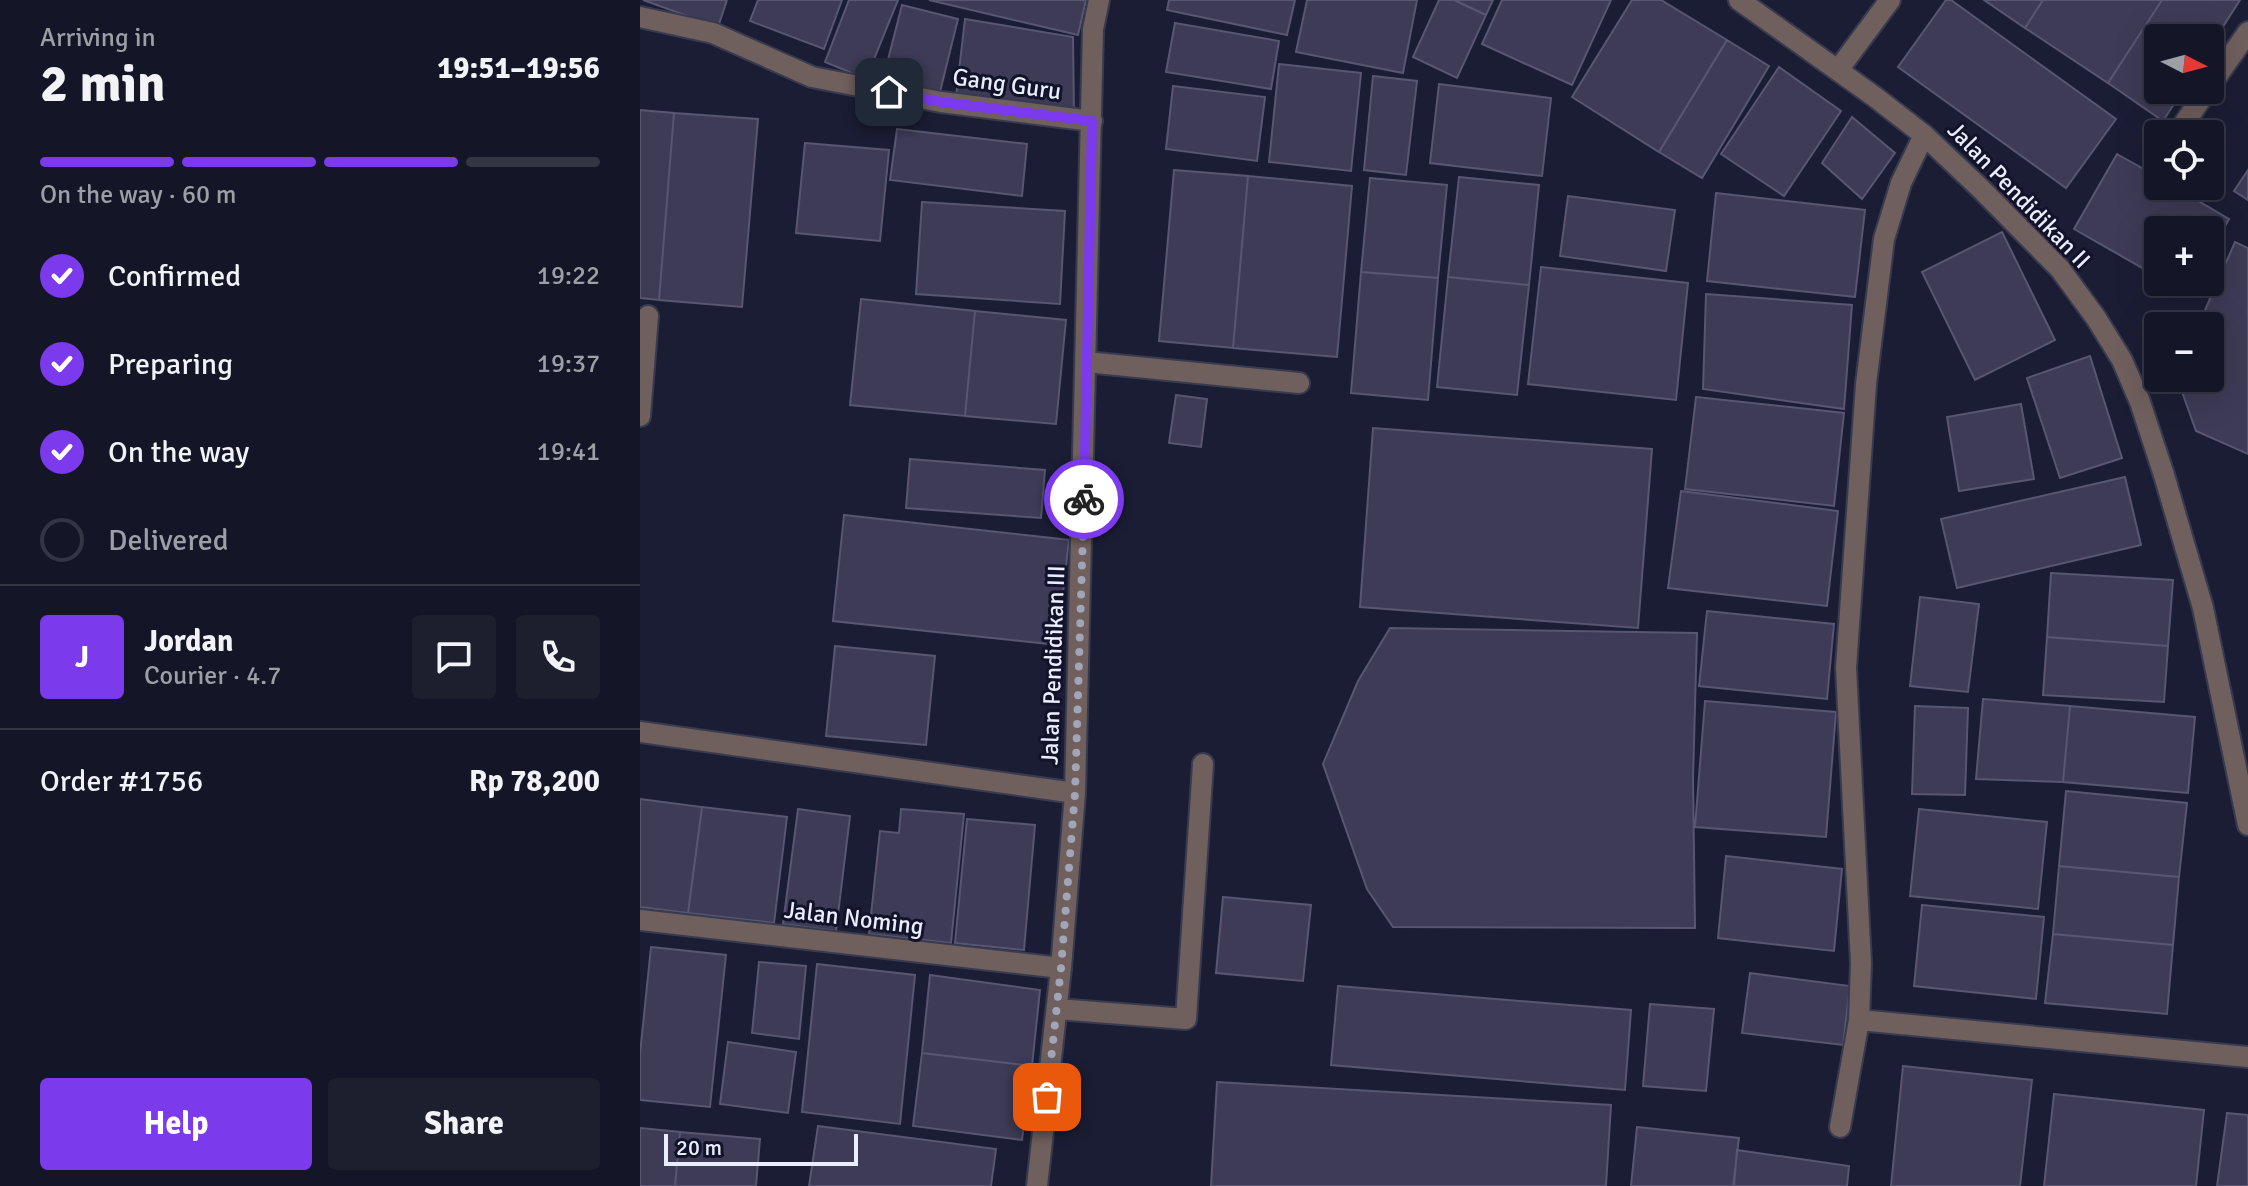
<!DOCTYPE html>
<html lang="en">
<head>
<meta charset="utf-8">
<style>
  :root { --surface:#141627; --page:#1d1f2f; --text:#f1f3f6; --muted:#9d9fa7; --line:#333544; --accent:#7c3aed }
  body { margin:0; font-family:Signika,sans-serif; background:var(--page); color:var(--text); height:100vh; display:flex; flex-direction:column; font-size:30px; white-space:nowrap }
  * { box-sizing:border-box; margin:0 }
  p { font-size:26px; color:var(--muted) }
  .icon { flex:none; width:44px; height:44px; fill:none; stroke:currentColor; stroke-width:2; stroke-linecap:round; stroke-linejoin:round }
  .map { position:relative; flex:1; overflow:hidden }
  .panel { display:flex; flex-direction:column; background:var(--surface); width:640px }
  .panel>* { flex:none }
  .needle { width:52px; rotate:96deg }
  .buttons { position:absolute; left:1504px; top:24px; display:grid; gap:16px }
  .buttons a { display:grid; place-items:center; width:80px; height:80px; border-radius:8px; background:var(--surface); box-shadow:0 8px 32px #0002,0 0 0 2px var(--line); font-size:40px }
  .scale { position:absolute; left:24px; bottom:20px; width:194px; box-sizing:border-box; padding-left:8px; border:4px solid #eaedfd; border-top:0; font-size:22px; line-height:28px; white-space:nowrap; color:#eaedfd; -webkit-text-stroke:6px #12132a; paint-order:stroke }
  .pin { position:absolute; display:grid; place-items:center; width:68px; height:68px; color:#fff; margin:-34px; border-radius:16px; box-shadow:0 4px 12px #0006 }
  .courier { position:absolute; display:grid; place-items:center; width:80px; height:80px; margin:-40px; border:6px solid #7c3aed; border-radius:50%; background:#fff; color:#222; box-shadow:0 2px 10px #0007 }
  .head em { font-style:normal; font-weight:800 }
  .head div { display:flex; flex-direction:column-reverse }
  .head { display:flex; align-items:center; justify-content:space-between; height:136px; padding:0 40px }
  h1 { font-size:52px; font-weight:800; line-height:60px }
  .bar { display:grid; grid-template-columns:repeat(4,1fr); gap:12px 8px; align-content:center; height:96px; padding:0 40px }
  .bar i { height:10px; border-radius:6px; background:var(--line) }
  .bar .on { background:var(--accent) }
  .bar p { grid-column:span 4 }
  .line { display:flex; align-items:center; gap:20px; padding:0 40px; border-top:2px solid var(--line) }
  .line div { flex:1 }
  .round { display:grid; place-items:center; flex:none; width:84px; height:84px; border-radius:8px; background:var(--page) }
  ol { padding:0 40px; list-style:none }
  li { display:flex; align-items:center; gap:24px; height:88px }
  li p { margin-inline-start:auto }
  li .icon { padding:8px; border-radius:50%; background:var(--accent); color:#fff; stroke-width:4 }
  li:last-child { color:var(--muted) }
  li i { width:44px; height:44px; border:4px solid var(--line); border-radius:50% }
  .button { display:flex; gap:16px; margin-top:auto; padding:16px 40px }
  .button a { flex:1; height:92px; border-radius:8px; background:var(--accent); color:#fff; font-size:32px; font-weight:800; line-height:92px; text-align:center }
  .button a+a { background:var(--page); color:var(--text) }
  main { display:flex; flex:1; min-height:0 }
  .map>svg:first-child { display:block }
  .building { fill:#3d3b55; stroke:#585672; stroke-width:2 }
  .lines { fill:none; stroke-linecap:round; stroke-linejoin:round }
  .service-casing { stroke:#383a50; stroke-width:24 }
  .minor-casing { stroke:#383a50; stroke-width:24 }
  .tertiary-casing { stroke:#383a50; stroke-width:24 }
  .service { stroke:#6f5f5d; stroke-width:20 }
  .minor { stroke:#6f5f5d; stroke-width:20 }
  .tertiary { stroke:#6f5f5d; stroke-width:20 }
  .done { stroke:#a2a4b7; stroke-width:8; stroke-dasharray:0 14.4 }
  .route { stroke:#7c3aed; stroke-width:10 }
  .labels { text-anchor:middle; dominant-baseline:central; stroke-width:6; stroke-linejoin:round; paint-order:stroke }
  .street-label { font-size:24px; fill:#eaedfd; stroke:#12132a }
</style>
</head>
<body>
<main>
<section class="panel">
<div class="head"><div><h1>2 min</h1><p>Arriving in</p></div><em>19:51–19:56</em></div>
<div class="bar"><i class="on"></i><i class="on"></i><i class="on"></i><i></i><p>On the way · 60 m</p></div>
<ol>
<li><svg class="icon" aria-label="check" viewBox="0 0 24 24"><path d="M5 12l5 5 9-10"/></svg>Confirmed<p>19:22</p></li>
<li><svg class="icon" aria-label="check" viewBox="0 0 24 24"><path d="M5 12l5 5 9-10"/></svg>Preparing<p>19:37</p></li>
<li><svg class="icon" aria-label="check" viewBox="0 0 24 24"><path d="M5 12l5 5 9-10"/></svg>On the way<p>19:41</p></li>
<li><i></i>Delivered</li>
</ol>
<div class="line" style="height:144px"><b class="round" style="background:var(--accent);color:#fff">J</b><div><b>Jordan</b><p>Courier · 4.7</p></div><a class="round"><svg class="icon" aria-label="chat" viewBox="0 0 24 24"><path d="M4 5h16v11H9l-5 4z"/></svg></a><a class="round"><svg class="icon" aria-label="phone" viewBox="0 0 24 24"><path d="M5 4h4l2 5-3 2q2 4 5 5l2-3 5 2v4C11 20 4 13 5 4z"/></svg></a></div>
<div class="line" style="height:104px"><div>Order #1756</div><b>Rp 78,200</b></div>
<div class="button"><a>Help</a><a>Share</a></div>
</section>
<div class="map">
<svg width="1608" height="1186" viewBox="0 0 1608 1186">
  <rect width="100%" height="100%" fill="#1b1d34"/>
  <path class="building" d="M3,0H87L78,27Z
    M118,0H202L184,49L110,21Z
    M209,0H258L226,79L185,62Z
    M289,0H446L438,35Z
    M529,0H655L647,35L527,10Z
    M667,0H777L763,73L656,52Z
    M799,0H814L846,15L817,78L773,57Z
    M814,0H853L846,15Z
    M862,0H971L932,85L842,44Z
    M992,0H1021L1087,40L1019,152L932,97Z
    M1306,0H1311L1476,119L1426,188L1258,67Z
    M1344,0H1403L1385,28Z
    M1403,0H1522L1468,83L1385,28Z
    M1522,0H1600L1570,47V38H1518V90H1543L1523,121L1468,83Z
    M262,5L318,19L299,96L242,83Z
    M325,19L433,37L434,113L316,97Z
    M535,23L639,41L631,89L526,72Z
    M1087,40L1129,66L1062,178L1019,152Z
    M639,64L721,73L711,171L629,162Z
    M1139,67L1201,111L1144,196L1081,154Z
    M733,76L777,81L766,175L724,170Z
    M799,84L911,98L902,176L790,163Z
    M533,86L625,97L617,161L526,149Z
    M0,110L34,113L19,300L0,298Z
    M34,113L118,119L102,307L19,300Z
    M1212,117L1255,153L1222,199L1182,163Z
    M257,129L387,144L382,196L250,180Z
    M165,143L249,150L240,241L156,233Z
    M1477,154L1518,177V186H1533L1589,219L1570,252V230H1518V277L1434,229Z
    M534,170L608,176L593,348L519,341Z
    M1608,170V200L1594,191Z
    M608,176L712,186L697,357L593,348Z
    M819,177L899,185L889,285L808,277Z
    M730,178L807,185L798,278L721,272Z
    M1076,193L1225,210L1215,297L1067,281Z
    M928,196L1035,210L1026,271L920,256Z
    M282,202L425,211L420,304L276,294Z
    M1362,232L1415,340L1335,380L1282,272Z
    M1595,242L1608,248V454L1556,431L1537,378H1570V326H1558Z
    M901,267L1048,283L1036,400L888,384Z
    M721,272L798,278L788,400L711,393Z
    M808,277L889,285L877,395L797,387Z
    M1066,294L1212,305L1204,409L1063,389Z
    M221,299L335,311L325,416L210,405Z
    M335,311L426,320L416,424L325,416Z
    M1450,356L1482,458L1420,478L1387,378Z
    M536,395L567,399L561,447L529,443Z
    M1056,397L1204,413L1194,506L1045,489Z
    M1381,404L1394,479L1319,491L1307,417Z
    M733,428L1012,449L998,628L720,607Z
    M270,459L405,470L401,518L266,508Z
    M1485,477L1501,545L1317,588L1301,519Z
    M1041,491L1198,511L1187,606L1028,588Z
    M204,515L429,540L417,645L193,621Z
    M1411,573L1533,580L1528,646L1407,637Z
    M1280,597L1339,604L1328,692L1270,686Z
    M1067,611L1194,624L1187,699L1059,686Z
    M750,628L1057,633L1053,779L1055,928L753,927L727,889L683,764L718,681Z
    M1407,637L1528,646L1524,702L1403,695Z
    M195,646L295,656L286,745L186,736Z
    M1343,699L1430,706L1423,782L1336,779Z
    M1065,701L1196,712L1186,837L1055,827Z
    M1275,706L1328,708L1325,795L1272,794Z
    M1430,706L1555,717L1548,793L1423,782Z
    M1426,791L1547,803L1539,877L1419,866Z
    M0,799L62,807L48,913L0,907Z
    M62,807L147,817L134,923L48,913Z
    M158,809L210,816L196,931L143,924Z
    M261,809L324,814L311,943L229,934L240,831L259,833Z
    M1279,809L1407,822L1398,909L1270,896Z
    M327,819L395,825L384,950L315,943Z
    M1086,856L1202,869L1194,951L1078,938Z
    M1419,866L1539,877L1533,945L1413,934Z
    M583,897L671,905L663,981L576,973Z
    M1282,905L1404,917L1396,999L1274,986Z
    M1413,934L1533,945L1527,1014L1405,1003Z
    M11,947L86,955L70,1107L0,1100V1054Z
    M119,962L166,966L159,1039L112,1033Z
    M177,964L275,975L260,1124L162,1112Z
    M1110,973L1210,986L1203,1045L1102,1033Z
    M290,975L400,990L392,1066L282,1053Z
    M698,986L991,1010L985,1090L691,1065Z
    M1010,1004L1074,1009L1066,1091L1003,1086Z
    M88,1042L156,1052L148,1113L80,1104Z
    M282,1053L392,1066L382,1140L273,1126Z
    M1263,1066L1392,1080L1380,1186H1251Z
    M577,1082L971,1105L966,1186H571Z
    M1414,1094L1564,1110L1556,1186H1404Z
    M1587,1113L1608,1115V1186H1577Z
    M178,1126L356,1149L351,1186H169Z
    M997,1127L1099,1138L1093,1186H991Z
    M0,1128L40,1132L35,1186H0Z
    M40,1132L120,1139L116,1186H35Z
    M1097,1150L1209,1166L1207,1186H1094Z"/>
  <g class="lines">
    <g class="service-casing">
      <path id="service" d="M1198,70L1250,0
        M1570,86L1608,32
        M1537,134L1567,90
        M417,1009L546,1019L563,764"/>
    </g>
    <g class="minor-casing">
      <path id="minor" d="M1099,0L1235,97L1284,135L1340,188L1420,269L1456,318L1482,360L1500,402L1524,475L1563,608L1608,825
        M0,17L73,33L172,77L301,102L452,121
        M446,362L659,383
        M0,416L8,316
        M0,732L435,793
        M0,920L421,968
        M1219,1020L1608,1057
        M1200,1127L1219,1020L1221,963L1206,668L1226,384L1244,239L1261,183L1284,135"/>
    </g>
    <g class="tertiary-casing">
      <path id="tertiary" d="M397,1186L421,968L435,793L453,29L459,0"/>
    </g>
    <use href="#service" class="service"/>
    <use href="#minor" class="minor"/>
    <use href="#tertiary" class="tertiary"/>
  </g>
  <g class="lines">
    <path class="done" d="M407,1097L421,968L435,793L444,499"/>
    <path class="route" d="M249,92L301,102L452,121L444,499"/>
  </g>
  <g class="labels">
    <g class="street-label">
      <text transform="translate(367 84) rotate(8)">Gang Guru</text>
      <text transform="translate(1379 195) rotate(46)">Jalan Pendidikan II</text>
      <text transform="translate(413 665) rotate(-88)">Jalan Pendidikan III</text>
      <text transform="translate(214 918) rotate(7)">Jalan Noming</text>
    </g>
  </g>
</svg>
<div class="buttons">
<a><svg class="needle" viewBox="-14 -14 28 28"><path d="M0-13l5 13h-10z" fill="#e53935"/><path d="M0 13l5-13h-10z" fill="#9d9fa7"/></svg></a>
<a><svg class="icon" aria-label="locate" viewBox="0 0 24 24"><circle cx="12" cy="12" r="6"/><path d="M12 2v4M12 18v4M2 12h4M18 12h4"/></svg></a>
<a>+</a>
<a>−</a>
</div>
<div class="scale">20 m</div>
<div class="pin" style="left:407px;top:1097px;background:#ea580c"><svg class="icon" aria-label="bag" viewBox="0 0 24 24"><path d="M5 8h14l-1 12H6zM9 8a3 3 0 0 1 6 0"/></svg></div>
<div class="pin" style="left:249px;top:92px;background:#1f2937"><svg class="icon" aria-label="home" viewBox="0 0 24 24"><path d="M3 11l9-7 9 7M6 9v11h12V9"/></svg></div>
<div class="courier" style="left:444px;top:499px"><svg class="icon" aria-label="bike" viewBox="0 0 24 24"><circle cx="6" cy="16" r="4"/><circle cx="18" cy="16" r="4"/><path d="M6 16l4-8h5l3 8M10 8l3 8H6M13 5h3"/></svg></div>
</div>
</main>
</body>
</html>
